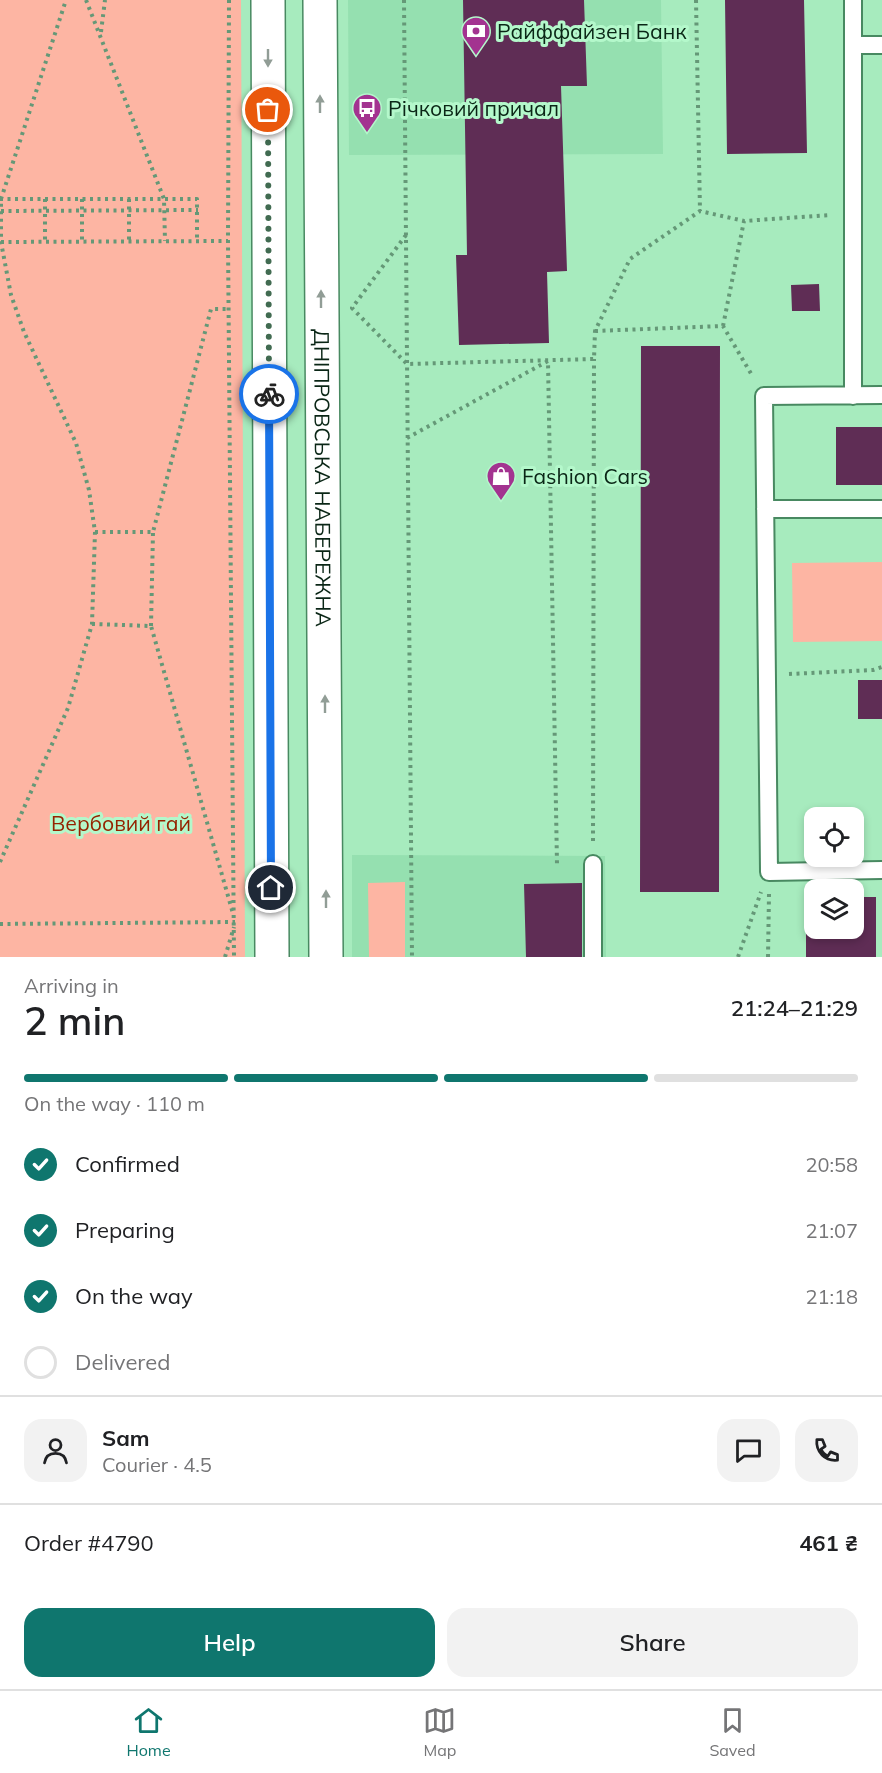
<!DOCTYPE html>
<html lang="en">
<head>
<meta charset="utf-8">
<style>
  :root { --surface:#fff; --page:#f2f2f2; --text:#202124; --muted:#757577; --line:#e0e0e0; --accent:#0f766e }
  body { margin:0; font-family:Mulish,sans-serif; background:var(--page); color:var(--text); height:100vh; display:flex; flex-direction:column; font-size:22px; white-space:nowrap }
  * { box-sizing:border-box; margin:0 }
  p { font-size:20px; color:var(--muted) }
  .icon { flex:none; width:33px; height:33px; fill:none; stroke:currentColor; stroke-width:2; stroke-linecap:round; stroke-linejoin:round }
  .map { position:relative; height:957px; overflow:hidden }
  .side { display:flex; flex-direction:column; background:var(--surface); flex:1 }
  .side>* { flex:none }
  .tools { position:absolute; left:804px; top:807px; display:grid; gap:12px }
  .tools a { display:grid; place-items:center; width:60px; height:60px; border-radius:12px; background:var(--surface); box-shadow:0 3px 9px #0003; font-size:30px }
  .pin { position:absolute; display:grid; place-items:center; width:51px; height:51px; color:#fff; margin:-26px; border:3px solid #fff; border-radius:50%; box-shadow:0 2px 6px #0007 }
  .courier { position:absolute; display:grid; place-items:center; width:60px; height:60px; margin:-30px; border:4px solid #1a73e8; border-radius:50%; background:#fff; color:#222; box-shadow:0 2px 8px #0007 }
  .overview em { font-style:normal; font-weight:600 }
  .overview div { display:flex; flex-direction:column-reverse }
  .overview { display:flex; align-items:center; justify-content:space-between; height:102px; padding:0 24px }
  h1 { font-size:39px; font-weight:600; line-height:45px }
  .bar { display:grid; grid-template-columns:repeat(4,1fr); gap:9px 6px; align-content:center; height:72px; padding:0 24px }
  .bar i { height:8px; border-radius:4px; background:var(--line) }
  .bar .on { background:var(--accent) }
  .bar p { grid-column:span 4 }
  .line { display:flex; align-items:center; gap:15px; padding:0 24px; border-top:2px solid var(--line) }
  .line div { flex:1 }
  .round { display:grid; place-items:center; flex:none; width:63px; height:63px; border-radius:18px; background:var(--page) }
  ol { padding:0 24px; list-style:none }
  li { display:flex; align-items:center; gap:18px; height:66px }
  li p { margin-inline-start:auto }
  li .icon { padding:6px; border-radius:50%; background:var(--accent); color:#fff; stroke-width:4 }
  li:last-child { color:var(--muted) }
  li i { width:33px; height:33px; border:3px solid var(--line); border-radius:50% }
  .button { display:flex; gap:12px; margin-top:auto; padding:12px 24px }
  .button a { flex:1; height:69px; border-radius:18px; background:var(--accent); color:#fff; font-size:24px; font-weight:600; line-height:69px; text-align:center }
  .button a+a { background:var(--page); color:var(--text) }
  .dock { display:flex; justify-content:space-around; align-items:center; height:84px; border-top:2px solid var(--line); background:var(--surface); font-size:16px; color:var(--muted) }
  .dock a { display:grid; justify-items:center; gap:3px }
  .dock .on { color:var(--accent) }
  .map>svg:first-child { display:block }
  .built { fill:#95e0b0 }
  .green { fill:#fdb5a3 }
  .building { fill:#5f2d55 }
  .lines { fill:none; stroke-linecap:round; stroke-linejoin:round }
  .service-casing { stroke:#488961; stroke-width:20 }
  .secondary-casing { stroke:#488961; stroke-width:36 }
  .path { stroke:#659877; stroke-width:4; stroke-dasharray:3 4.5; stroke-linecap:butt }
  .service { stroke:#fff; stroke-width:16 }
  .secondary { stroke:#fff; stroke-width:33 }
  .oneway { fill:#919d96 }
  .done { stroke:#416b51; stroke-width:6; stroke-dasharray:0 10.8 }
  .route { stroke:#1a73e8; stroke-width:8 }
  .labels { text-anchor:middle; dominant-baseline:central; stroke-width:6; stroke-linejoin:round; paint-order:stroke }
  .poi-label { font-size:21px; fill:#0a2616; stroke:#b4f8cb; text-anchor:start }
  .street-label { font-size:21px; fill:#0a2616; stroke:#b4f8cb }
  .park-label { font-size:21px; fill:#952300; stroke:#b4f8cb }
</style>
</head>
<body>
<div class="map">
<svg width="882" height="957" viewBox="0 0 882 957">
  <rect width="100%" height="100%" fill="#a7ebbe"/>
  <path class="built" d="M348,0H661L663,154L349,155Z
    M352,855L605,856L606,957H352Z"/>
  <path class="green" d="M0,0H241L245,957H0Z
    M882,562V641L793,642L792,563Z
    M405,882V957H369L368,883Z"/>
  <path class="building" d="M463,0H584L587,86H561L567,271L547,272L549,343L459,345L456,255H467Z
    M725,0H804L807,153L727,154Z
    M819,284L820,311H792L791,285Z
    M641,346H720L719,892H640Z
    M836,427H882V485H836Z
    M858,680H882V719H858Z
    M582,883V957H526L524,884Z
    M806,897H814V928H854V897H876V957H806Z"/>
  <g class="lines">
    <g class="service-casing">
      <path id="service" d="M853,0V396
        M853,45H882
        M882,395L764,396L769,872L882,870
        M765,509H882
        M593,864V957"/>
    </g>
    <g class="secondary-casing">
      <g id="secondary">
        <path d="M268,0L272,957"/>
        <path id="s1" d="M320,0L326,957"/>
      </g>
    </g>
    <path class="path" d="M86,0L164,199L165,241
      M229,0L228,241L234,957
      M404,0L412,957
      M696,0L700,211
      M101,32L105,0
      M0,199H197V242
      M45,199V242
      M82,199V242
      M129,199V242
      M1,211L198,210
      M406,235L352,308L407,364L594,359L595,331L630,259L700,211L744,221
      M1,242L228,241
      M723,326L744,221L830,215
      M595,331L723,326L753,377
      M407,438L548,361L557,864
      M95,532H153L211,309H228
      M92,624L151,626L234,917
      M151,626L153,532
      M789,674L873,670L882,667
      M593,841L594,359
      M0,862L68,708L92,624L95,532L89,490L76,443L24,332L11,295L1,242V199L66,0
      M0,924L235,922
      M225,957L234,927
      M738,957L761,892
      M768,957L769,894"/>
    <use href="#service" class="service"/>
    <use href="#secondary" class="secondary"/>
  </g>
  <defs><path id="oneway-solid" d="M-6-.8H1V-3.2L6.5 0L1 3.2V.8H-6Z" transform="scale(1.5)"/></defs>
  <g class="oneway">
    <use href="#oneway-solid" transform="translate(268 58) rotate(90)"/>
    <use href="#oneway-solid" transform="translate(320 104) rotate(-90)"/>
    <use href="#oneway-solid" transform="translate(321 299) rotate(-90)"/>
    <use href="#oneway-solid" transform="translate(325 704) rotate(-90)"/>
    <use href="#oneway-solid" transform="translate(326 899) rotate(-90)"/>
  </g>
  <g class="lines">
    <path class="done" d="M268,110L269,394"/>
    <path class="route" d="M269,394L271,888"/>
  </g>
  <defs>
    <g id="bank-pin" transform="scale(1.5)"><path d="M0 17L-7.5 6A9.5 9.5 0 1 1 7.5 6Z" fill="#a33390" stroke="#b4f8cb"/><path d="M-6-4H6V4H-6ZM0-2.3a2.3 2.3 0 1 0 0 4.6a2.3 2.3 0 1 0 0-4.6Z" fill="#fff"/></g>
    <g id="bus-pin" transform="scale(1.5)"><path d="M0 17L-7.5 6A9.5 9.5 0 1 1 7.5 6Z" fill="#a33390" stroke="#b4f8cb"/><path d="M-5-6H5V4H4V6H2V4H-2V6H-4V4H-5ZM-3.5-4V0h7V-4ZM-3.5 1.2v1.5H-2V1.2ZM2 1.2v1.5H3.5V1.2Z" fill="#fff"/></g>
    <g id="shop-pin" transform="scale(1.5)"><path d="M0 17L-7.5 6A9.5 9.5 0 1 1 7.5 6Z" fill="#a33390" stroke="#b4f8cb"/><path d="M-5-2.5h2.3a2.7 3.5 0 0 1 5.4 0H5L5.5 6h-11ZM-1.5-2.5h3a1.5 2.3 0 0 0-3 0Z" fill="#fff"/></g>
  </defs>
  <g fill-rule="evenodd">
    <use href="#bank-pin" x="476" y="31"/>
    <use href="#bus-pin" x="367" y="108"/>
    <use href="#shop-pin" x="501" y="476"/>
  </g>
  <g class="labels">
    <g class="poi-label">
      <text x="497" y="31">Райффайзен Банк</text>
      <text x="388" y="108">Річковий причал</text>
      <text x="522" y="476">Fashion Cars</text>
    </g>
    <g class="street-label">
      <text stroke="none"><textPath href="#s1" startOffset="478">ДНІПРОВСЬКА НАБЕРЕЖНА</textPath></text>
    </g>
    <g class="park-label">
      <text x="121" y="823">Вербовий гай</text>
    </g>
  </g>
</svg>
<div class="tools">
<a><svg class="icon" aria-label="locate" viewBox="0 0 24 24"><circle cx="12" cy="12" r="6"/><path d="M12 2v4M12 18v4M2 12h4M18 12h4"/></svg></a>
<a><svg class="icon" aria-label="layers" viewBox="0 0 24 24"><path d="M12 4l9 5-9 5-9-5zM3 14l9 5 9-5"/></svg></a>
</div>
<div class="pin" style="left:268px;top:110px;background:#ea580c"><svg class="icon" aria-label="bag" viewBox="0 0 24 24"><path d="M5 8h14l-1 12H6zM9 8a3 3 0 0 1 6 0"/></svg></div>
<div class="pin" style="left:271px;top:888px;background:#1f2937"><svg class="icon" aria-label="home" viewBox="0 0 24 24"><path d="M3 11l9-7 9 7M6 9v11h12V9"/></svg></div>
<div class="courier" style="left:269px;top:394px"><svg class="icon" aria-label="bike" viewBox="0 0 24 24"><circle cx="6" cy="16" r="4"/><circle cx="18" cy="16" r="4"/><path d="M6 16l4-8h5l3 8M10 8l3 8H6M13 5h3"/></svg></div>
</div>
<section class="side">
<div class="overview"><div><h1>2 min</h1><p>Arriving in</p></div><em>21:24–21:29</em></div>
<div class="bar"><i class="on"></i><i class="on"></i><i class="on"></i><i></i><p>On the way · 110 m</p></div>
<ol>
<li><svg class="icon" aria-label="check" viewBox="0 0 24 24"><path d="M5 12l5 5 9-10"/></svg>Confirmed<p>20:58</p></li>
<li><svg class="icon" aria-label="check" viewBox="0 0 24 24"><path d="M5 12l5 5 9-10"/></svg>Preparing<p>21:07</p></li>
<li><svg class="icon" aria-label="check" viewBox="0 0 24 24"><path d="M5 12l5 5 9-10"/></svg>On the way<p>21:18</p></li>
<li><i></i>Delivered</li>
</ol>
<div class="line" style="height:108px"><a class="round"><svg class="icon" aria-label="person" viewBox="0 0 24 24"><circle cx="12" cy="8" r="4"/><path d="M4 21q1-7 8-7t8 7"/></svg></a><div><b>Sam</b><p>Courier · 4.5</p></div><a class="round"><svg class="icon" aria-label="chat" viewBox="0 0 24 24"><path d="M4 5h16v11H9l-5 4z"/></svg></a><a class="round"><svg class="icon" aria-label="phone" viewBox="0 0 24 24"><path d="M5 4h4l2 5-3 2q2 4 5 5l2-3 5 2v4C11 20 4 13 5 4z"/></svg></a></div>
<div class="line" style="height:78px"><div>Order #4790</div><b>461 ₴</b></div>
<div class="button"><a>Help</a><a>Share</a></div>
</section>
<nav class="dock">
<a class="on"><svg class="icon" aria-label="home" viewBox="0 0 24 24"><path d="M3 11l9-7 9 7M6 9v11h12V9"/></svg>Home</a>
<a><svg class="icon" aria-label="map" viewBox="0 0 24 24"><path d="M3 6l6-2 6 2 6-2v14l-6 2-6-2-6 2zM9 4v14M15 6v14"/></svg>Map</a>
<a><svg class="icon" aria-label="saved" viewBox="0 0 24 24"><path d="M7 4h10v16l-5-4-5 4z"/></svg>Saved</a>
</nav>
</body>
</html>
